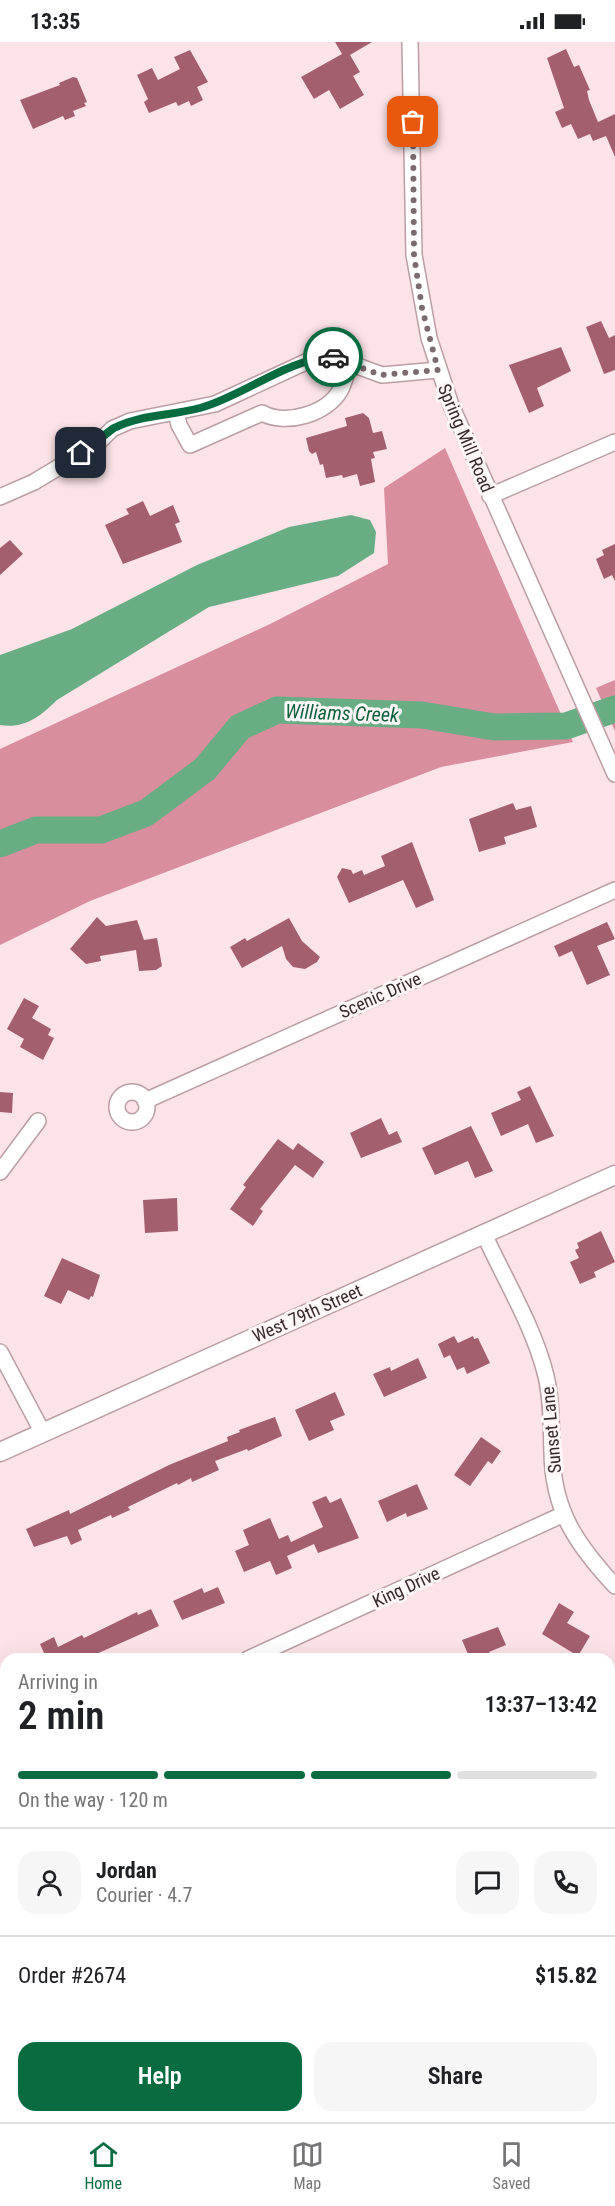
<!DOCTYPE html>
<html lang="en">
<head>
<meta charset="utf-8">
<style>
  :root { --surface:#fff; --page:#f6f6f6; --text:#202124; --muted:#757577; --line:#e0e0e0; --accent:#096c41 }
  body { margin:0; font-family:"Roboto Condensed",sans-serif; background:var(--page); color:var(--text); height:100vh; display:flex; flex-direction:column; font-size:22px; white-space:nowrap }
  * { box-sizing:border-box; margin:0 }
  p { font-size:20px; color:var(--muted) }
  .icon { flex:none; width:33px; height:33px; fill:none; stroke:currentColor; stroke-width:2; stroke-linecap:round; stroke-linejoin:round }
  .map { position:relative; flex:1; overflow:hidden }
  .details { position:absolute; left:0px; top:1611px; width:615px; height:470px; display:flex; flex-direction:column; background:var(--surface); border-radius:18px 18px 0 0; box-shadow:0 6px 24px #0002 }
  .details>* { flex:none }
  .pin { position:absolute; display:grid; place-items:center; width:51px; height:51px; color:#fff; margin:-26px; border-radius:12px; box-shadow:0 3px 9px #0006 }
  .courier { position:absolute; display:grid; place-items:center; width:60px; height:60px; margin:-30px; border:4px solid #096c41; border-radius:50%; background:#fff; color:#222; box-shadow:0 2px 8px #0007 }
  .overview em { font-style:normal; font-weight:600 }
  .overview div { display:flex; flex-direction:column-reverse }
  .overview { display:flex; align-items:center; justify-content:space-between; height:102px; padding:0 18px }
  h1 { font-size:39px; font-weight:600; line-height:45px }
  .bar { display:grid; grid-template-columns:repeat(4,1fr); gap:9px 6px; align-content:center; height:72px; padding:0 18px }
  .bar i { height:8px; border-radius:4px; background:var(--line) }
  .bar .selected { background:var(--accent) }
  .bar p { grid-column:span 4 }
  .line { display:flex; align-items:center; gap:15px; padding:0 18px; border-top:2px solid var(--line) }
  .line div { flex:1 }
  .round { display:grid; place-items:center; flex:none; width:63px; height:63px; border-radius:18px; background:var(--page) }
  .button { display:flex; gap:12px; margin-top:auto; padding:12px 18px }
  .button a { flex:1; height:69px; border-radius:18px; background:var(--accent); color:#fff; font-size:24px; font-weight:600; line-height:69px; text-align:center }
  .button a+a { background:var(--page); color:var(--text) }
  .status { display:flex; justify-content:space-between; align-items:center; height:42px; padding:0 30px; background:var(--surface); direction:ltr }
  .status svg { height:16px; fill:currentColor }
  .dock { display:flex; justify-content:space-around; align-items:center; height:84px; border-top:2px solid var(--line); background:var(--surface); font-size:16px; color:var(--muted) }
  .dock a { display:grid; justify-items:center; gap:3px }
  .dock .selected { color:var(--accent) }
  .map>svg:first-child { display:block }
  .forest { fill:#d88e9d }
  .water { fill:#69ad85 }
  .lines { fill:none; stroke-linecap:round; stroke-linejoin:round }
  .river { stroke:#69ad85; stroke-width:27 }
  .building { fill:#a45f6e }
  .minor-casing { stroke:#bb9ea3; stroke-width:18 }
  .major-casing { stroke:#bb9ea3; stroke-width:21 }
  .minor { stroke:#fff; stroke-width:15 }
  .major { stroke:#fff; stroke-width:18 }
  .done { stroke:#7c6b6e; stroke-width:6; stroke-dasharray:0 10.8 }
  .route { stroke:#096c41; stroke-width:8 }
  .labels { text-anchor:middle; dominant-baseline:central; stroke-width:6; stroke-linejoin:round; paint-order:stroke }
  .street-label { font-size:18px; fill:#372b2d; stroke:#fcf6f7 }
  .water-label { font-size:20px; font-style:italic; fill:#11623c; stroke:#fcf6f7 }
</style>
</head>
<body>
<div class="status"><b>13:35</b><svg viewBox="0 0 49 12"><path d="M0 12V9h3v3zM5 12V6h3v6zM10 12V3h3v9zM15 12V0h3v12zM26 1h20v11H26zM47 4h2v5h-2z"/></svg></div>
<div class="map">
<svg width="615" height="2080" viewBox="0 0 615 2080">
  <rect width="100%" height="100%" fill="#fce3e7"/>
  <path class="forest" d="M445,406L573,700L441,725L90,859L0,903V707L270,582L388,522L384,446Z
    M615,638V689L596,646Z"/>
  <path class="water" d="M351,473L370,478L376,490L374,511L338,534L209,565L57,658C40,675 24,687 0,683V613L72,587L197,523L289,485Z"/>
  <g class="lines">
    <path class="river" d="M0,802L36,788H101L146,771L205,727L240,685L277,668L422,673L494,685L566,684L615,667"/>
  </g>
  <path class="building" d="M335,0H372L350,13L360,30L353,34L364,53L340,67L329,48L314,57L301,35L342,12Z
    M566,7L574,25L579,23L590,48L587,49L589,58L598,80L615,72V115L606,94L593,99L590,92L578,97L571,82L562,86L555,70L564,66L547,16Z
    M190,8L208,40L197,45L203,58L191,64L189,59L178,64L176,60L149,71L144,60L148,57L137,33L152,26L158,38L180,27L174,15Z
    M73,35L77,36L87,60L84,61L86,64L73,69L75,74L65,78L63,74L33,87L20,58L60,43L59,41Z
    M601,279L609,296L615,293V328L604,332L586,285Z
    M561,305L571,329L537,346L544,364L529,371L509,323Z
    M363,371L369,376L373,391L382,389L387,407L373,410L375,416L371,417L375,440L360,444L357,432L343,436L342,433L326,436L323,422L320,423L316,410L312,412L309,409L306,396L347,384L345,376Z
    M143,459L150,474L173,463L180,480L175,482L182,500L123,522L105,483L129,472L126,467Z
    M10,498L23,512L0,533V506Z
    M615,502V539L612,533L604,537L596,517L604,513L602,508Z
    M513,761L516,768L531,764L537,785L504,795L506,802L479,810L469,777Z
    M412,800L434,858L416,866L403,838L349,861L337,835L342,826L351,828L353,832L362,828L364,833L385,824L381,814Z
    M97,875L106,884L137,878L144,898L157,896L162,924L156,928L139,929L136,908L100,914L101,919L86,922L70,907Z
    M289,876L302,899L320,915L317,920L305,927L293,925L286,917L282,904L242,926L230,905L245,896L247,899Z
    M607,880L615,897L597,904L610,933L587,943L572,909L559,915L554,904Z
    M24,956L39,964L32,976L51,987L48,993L54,996L43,1018L20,1005L24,997L7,987Z
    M530,1044L554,1094L536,1101L528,1082L501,1094L491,1071L521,1058L517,1050Z
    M0,1050L13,1051L12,1071L0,1070Z
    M381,1076L389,1093L397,1089L402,1100L361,1116L350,1091Z
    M471,1084L493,1129L475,1136L468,1119L435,1133L422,1106Z
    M278,1097L293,1108L298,1101L324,1120L313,1136L295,1123L260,1167L263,1169L253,1184L230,1167L246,1145L243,1143Z
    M177,1156L178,1189L145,1191L143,1158Z
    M601,1189L615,1220L594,1230L596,1235L580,1242L570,1220L579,1216L575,1208L579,1206L577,1201Z
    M62,1216L100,1233L93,1255L91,1254L89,1258L68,1248L61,1262L44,1254Z
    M454,1294L458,1301L473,1294L474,1297L478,1296L490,1321L467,1332L464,1325L457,1328L450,1313L444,1316L438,1302Z
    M418,1316L427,1336L384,1355L373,1332L390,1325L391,1329Z
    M335,1350L345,1373L330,1379L334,1388L309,1399L295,1368Z
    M275,1375L282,1394L248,1409L247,1407L215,1419L219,1428L192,1440L191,1436L178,1443L177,1441L128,1465L130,1468L112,1476L111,1473L78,1488L82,1498L71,1503L67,1494L34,1505L26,1487L69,1468L70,1472L169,1423L228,1399L227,1395L240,1390L239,1388Z
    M481,1395L501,1409L492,1422L488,1419L470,1444L454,1433Z
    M417,1442L428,1467L407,1475L406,1471L387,1480L378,1459Z
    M326,1454L330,1461L341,1456L359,1496L318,1511L314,1502L287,1514L292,1526L276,1533L270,1519L244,1530L235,1509L249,1503L243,1488L270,1476L279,1497L288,1493L291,1500L323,1485L312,1460Z
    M218,1545L225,1561L182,1578L173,1559L202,1546L204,1551Z
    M559,1561L574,1570L567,1581L590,1594L578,1614L542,1592Z
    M151,1567L159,1584L85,1617H32L44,1611L40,1602L54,1595L58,1605L82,1593L84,1596L137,1570L138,1573Z
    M498,1585L506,1603L489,1610L492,1617H470L462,1598Z"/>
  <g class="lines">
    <g class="minor-casing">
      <path id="minor" d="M410,0L414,213L429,296L451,363L615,732
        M176,370L179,383L190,403L262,371C286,384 328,372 341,347C345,339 347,328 350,320
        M490,454L615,400
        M0,455L34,440L97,402L112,387L130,379L215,362L310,318L333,315L382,333L438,328
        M117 1065a15 15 0 1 1 30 0a15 15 0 1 1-30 0Z
        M145,1059L615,848
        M0,1130L38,1079
        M484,1192C505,1238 534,1285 546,1334C552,1360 551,1385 552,1411C553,1469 577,1503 615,1544
        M0,1310L43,1391
        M248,1617L564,1472
        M0,1730L6,1728
        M609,1764L615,1762
        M0,2037L6,2035
        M609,2070L615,2067
        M588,2080L599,2074"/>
    </g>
    <g class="major-casing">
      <path id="major" d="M0,1410L615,1133"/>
    </g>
    <use href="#minor" class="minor"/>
    <use href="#major" class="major"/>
  </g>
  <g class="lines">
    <path class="done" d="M333,315L381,333L438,328L422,266L414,213L413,80"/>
    <path class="route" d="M81,411C93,404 106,391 114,386C142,372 170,374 200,366C244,354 288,316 333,315"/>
  </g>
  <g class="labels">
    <g class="street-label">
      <text transform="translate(466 396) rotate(67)">Spring Mill Road</text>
      <text transform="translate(380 953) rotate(-24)">Scenic Drive</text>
      <text transform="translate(307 1271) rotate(-24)">West 79th Street</text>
      <text transform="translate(551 1388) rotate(-95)">Sunset Lane</text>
      <text transform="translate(406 1545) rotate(-25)">King Drive</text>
    </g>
    <g class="water-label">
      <text transform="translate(342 671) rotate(2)">Williams Creek</text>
    </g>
  </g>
</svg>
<div class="pin" style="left:413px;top:80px;background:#ea580c"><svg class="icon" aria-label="bag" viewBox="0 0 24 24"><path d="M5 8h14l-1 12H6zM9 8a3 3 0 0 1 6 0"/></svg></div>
<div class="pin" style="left:81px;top:411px;background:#1f2937"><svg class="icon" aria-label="home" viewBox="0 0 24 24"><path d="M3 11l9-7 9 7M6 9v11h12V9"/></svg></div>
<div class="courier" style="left:333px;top:315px"><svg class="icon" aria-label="car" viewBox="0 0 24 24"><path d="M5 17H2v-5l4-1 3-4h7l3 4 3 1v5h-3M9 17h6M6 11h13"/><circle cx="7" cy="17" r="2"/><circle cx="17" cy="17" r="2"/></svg></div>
<section class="details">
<div class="overview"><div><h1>2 min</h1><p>Arriving in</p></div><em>13:37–13:42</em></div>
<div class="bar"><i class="selected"></i><i class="selected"></i><i class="selected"></i><i></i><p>On the way · 120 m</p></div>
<div class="line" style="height:108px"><a class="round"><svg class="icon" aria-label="person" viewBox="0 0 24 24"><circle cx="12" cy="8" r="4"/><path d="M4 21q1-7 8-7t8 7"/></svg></a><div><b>Jordan</b><p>Courier · 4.7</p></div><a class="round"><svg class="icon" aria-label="chat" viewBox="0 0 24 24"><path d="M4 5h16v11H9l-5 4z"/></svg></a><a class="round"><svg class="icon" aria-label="phone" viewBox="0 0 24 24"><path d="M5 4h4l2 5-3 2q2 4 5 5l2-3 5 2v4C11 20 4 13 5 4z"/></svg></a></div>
<div class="line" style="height:78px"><div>Order #2674</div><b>$15.82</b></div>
<div class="button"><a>Help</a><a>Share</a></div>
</section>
</div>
<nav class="dock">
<a class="selected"><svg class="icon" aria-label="home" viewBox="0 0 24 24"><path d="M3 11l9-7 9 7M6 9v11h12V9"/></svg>Home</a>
<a><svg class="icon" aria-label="map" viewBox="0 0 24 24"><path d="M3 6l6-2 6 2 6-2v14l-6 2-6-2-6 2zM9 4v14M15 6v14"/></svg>Map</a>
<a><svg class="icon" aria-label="saved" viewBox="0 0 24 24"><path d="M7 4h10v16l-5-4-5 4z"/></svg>Saved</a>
</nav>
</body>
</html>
